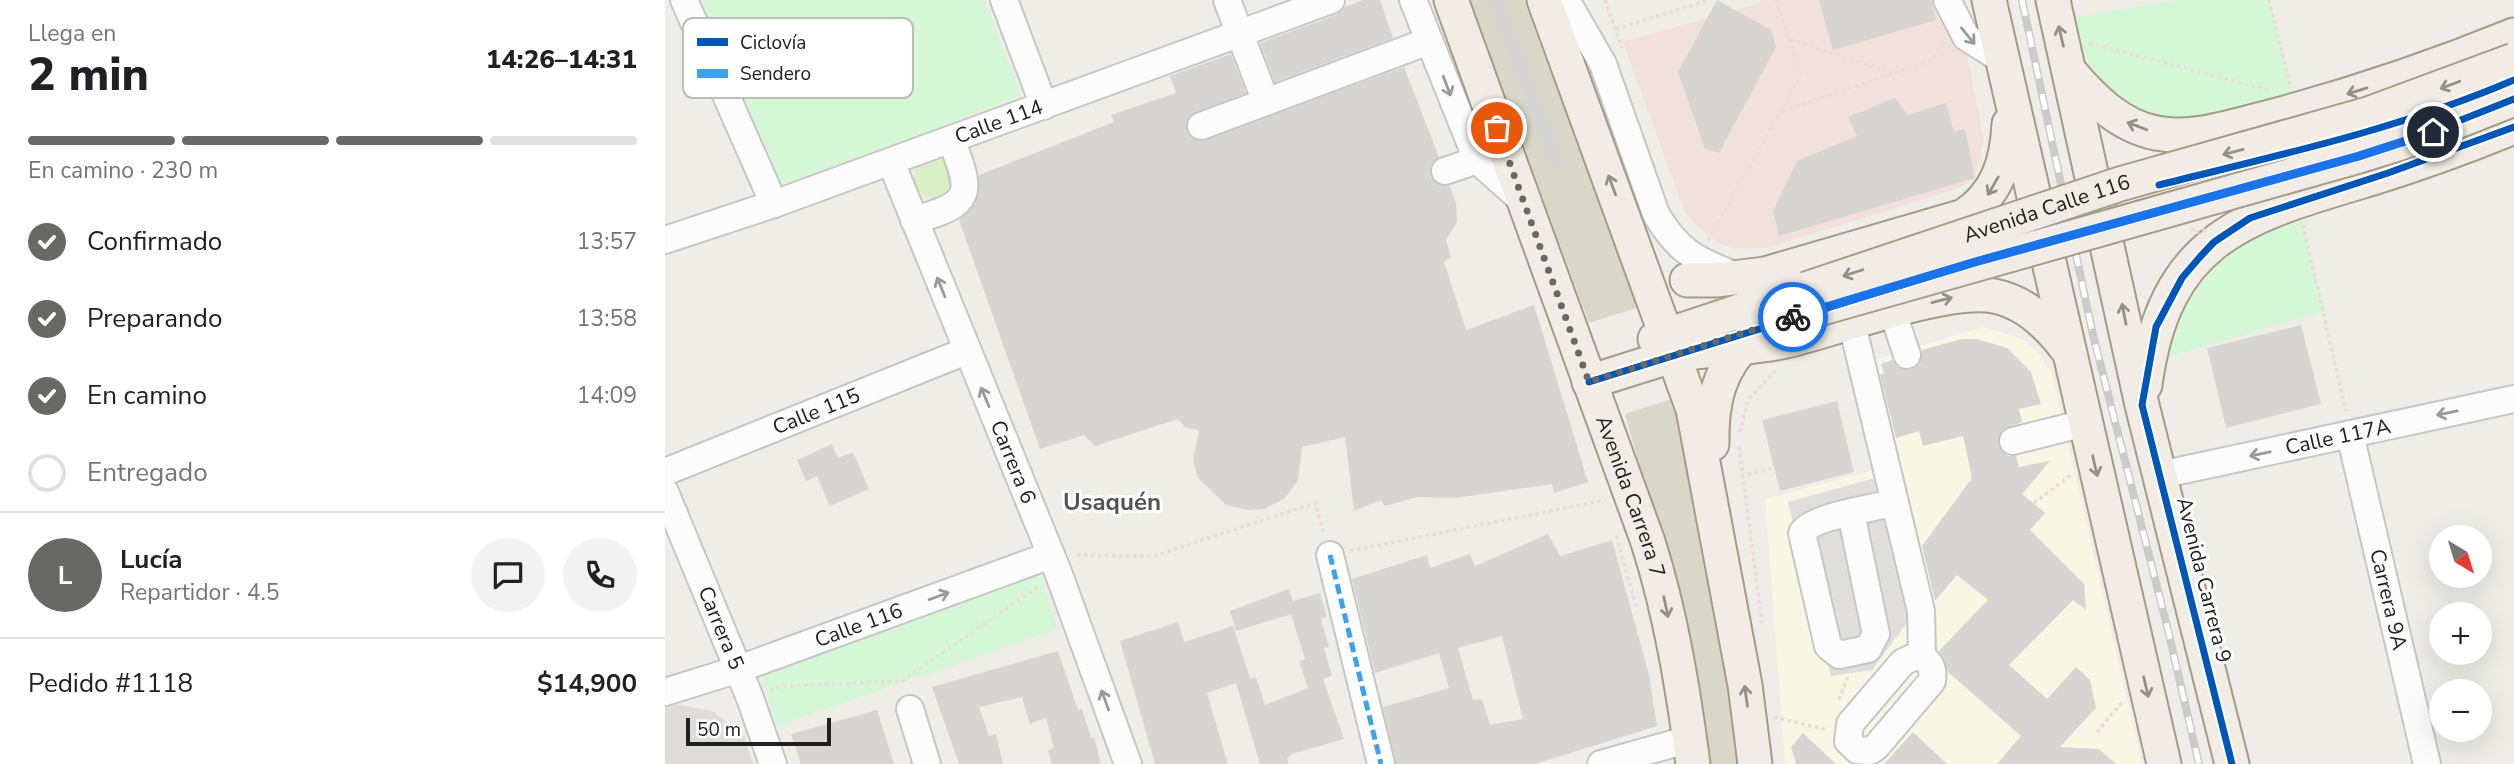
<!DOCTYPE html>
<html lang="es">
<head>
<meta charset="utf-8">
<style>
  :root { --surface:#fff; --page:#f2f2f2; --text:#202124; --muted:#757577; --line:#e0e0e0; --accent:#686866 }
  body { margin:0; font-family:"Nunito Sans",sans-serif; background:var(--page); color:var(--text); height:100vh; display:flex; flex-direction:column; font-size:26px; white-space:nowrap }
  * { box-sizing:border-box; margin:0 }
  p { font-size:23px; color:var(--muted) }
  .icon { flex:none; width:38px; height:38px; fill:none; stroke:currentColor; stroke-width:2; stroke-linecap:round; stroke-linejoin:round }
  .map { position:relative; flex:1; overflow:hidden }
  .sheet { display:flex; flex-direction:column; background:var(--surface); width:665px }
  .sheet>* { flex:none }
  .needle { width:46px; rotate:142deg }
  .controls { position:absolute; left:1764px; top:525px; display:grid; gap:14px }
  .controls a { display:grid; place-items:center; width:63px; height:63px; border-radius:50%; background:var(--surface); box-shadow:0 7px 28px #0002; font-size:35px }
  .scale { position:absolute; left:21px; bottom:18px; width:145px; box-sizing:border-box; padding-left:7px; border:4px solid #202020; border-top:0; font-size:19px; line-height:24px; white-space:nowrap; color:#202020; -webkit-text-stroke:5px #fff; paint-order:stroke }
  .pin { position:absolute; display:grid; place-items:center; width:60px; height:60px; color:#fff; margin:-30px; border:4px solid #fff; border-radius:50%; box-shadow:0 2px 7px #0007 }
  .courier { position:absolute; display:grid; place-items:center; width:70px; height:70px; margin:-35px; border:5px solid #1a73e8; border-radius:50%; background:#fff; color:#222; box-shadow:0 2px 9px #0007 }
  .summary em { font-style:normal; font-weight:800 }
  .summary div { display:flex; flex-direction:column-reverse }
  .summary { display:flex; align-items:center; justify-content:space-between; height:119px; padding:0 28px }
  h1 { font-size:46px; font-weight:800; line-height:52px }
  .bar { display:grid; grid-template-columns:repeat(4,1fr); gap:10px 7px; align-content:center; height:84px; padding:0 28px }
  .bar i { height:9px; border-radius:5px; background:var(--line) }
  .bar .on { background:var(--accent) }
  .bar p { grid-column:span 4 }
  .line { display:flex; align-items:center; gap:18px; padding:0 28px; border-top:2px solid var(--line) }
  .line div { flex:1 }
  .round { display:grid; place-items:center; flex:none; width:74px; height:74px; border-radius:37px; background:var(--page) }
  ol { padding:0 28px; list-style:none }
  li { display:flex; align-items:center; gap:21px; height:77px }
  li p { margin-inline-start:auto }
  li .icon { padding:7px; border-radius:50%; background:var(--accent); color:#fff; stroke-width:4 }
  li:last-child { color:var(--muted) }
  li i { width:38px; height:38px; border:4px solid var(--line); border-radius:50% }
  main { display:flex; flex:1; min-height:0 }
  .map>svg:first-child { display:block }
  .residential { fill:#dddcda }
  .commercial { fill:#f1e0dc }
  .education { fill:#f7f7e4 }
  .construction { fill:#d8d8c9 }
  .grass { fill:#d9efc4 }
  .park { fill:#d4f7d5 }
  .parking { fill:#dfdedc }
  .building { fill:#d7d5d1; fill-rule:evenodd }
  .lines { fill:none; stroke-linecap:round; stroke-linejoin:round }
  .minor-casing { stroke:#c7c6c4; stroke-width:30 }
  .major-casing { stroke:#a59c84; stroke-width:37 }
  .path { stroke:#ecdcd9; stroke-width:3.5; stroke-dasharray:3.5 3.5; stroke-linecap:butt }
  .minor { stroke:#fcfcfc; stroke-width:26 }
  .major { stroke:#f1ece5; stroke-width:33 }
  .rail-casing { stroke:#cbcbca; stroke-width:8 }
  .rail { stroke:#fff; stroke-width:5; stroke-dasharray:16; stroke-linecap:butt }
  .major-bridge-casing { stroke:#a59c84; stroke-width:37; stroke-linecap:butt }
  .path-bridge { stroke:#ecdcd9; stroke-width:3.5; stroke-dasharray:3.5 3.5; stroke-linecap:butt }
  .major-bridge { stroke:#f1ece5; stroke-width:33 }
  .quiet { stroke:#3da2ea; stroke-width:5; stroke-dasharray:10 5; stroke-linecap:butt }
  .cycleway-casing { stroke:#fff; stroke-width:11 }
  .cycleway { stroke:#0057b8; stroke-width:7 }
  .oneway { stroke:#999 }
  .oneway2 { stroke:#93908c }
  .done { stroke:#686866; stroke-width:7; stroke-dasharray:0 12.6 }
  .route { stroke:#1a73e8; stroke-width:9 }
  .labels { text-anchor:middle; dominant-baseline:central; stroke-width:6; stroke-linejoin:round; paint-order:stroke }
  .street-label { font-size:21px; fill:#202020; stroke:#fff }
  .quarter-label { font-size:24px; font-weight:bold; fill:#535353; stroke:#fff }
  .key { fill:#fff; stroke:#bcbcbc; stroke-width:2 }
  .key-label { font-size:19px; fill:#202020 }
</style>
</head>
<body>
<main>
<section class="sheet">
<div class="summary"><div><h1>2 min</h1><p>Llega en</p></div><em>14:26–14:31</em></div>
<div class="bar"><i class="on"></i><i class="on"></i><i class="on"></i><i></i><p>En camino · 230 m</p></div>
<ol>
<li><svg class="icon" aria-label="check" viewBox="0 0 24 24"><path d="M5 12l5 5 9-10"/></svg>Confirmado<p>13:57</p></li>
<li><svg class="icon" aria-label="check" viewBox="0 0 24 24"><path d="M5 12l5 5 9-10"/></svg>Preparando<p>13:58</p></li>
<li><svg class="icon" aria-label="check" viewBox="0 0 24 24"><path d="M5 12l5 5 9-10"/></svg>En camino<p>14:09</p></li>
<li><i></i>Entregado</li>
</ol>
<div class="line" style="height:126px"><b class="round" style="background:var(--accent);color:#fff">L</b><div><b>Lucía</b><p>Repartidor · 4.5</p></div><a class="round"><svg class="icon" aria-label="chat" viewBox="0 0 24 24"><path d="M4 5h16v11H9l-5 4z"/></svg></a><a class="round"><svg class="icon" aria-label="phone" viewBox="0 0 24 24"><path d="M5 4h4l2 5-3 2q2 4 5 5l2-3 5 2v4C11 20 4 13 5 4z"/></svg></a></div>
<div class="line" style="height:91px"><div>Pedido #1118</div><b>$14,900</b></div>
</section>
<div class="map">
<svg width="1849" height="764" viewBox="0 0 1849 764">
  <rect width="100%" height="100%" fill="#eeede8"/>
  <path class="residential" d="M11,704L49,712L79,736L88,764H0V707Z"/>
  <path class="commercial" d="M1095,0H1291L1319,140L1310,178L1294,188L1105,247L1070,249L1050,241L1033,228L1019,210L958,42L1094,3Z"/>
  <path class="education" d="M1318,327L1356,338L1375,355L1387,374L1477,764H1120L1100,499L1225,466L1199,363Z"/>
  <path class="construction" d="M804,0H859L974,307L924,323Z
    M1007,399L1034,506L1077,764H1038L994,535L960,414Z"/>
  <path class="grass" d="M249 178a20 20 0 1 1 40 0a20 20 0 1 1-40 0Z"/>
  <path class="park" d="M28,0H319L356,95L112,190Z
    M1512,0H1604L1629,97C1603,105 1572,120 1545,121C1500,124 1441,105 1422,59C1417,46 1414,31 1411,17Z
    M1635,214L1660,311L1502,357L1523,301L1560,253Z
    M373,571L393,629L112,726L93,668Z"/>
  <path class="parking" d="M1210,478L1244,620L1207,670L1166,676L1123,502Z"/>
  <path class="building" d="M698,0H715L728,38L610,82L595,43L671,15L680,7Z
    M822,0H839L902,168L887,173Z
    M1052,0L1106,30L1111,47L1054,153L1040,149L1013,72Z
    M1154,0H1266L1271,20L1168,50Z
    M566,54L581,93L524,116L521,131L533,141L739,67L774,157L765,167V177L776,186H785L791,203L792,222L781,240L786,257L779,262L801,330L869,305L923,482L889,493L887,484L790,498L752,497L720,506L716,500L689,511L680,437L637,447L633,480L620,498L600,509L583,510L561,505L533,478L528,460L534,430L521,428L513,419L430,446L419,435L375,449L294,220L311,203L314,175L449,122L446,115L511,93L505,76Z
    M1230,98L1243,115L1281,103L1289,132L1300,129L1310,178L1114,236L1108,211L1132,161L1192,136L1183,117Z
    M1636,325L1656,404L1561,428L1542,348Z
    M1297,339H1312L1342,348L1366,372L1376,404L1354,409L1357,422L1337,430L1333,445L1343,456H1351L1354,467L1385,461L1357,494L1380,513L1365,530L1419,584L1421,610L1408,600L1344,665L1382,699L1411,667L1425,680L1431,708L1395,747L1434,749L1451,764H1332L1356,736L1283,672L1274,651L1323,600L1292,575L1270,601L1257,546L1307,478L1298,436L1258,446L1254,431L1231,438L1215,375L1219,373L1216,364L1227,360L1232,367L1246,370L1254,365L1257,350Z
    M1172,401L1189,472L1115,491L1097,420Z
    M167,444L173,458L188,452L204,489L165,506L152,476L141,481L132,460Z
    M883,534L895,556L947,540L984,675L992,726L870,764H731L718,707L784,688L774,653L710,673L687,579L762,555L765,568L805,554L810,566ZM837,636L858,719L825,725L817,699L808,700L793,648Z
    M624,589L628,601L655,593L662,617L656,619L664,647L659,648L667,676L658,679L679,739L627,754L622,758L624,764H595L571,683L542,693L563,764H490L455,641L513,622L519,642L568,626L585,678L591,677L600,705L643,688L634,661L640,659L626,614L571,631L565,611Z
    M393,651L413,710L417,709L426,738L429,737L436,764H387L383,750L389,748L381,718L365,724L357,697L314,707L324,736L331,734L338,764H294L267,687Z
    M212,710L229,764H136L126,734Z
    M1248,732L1282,764H1219Z
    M1138,733L1171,764H1131L1126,747Z"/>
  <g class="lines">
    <g class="minor-casing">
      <g id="minor">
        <path d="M19,0L109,204"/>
        <path d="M339,0L379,106"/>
        <path d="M562,0L601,102"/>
        <path d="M748,0L812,160L859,202"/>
        <path d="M901,0L938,64L991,214C1013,252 1031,260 1071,276"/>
        <path d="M1282,0L1301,37L1336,59"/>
        <path d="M536,126L764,41"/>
        <path id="s1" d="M226,162L393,572L463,764"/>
        <path d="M780,171L812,160"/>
        <path d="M249,220C308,204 308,194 286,140"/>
        <path id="s2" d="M0,240L109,204L666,0"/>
        <path d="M1228,313L1242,355"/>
        <path d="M1187,324L1256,611L1257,657"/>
        <path id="s3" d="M1685,434L1762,764"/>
        <path d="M1348,441L1420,423"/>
        <path id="s4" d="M0,472L301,351"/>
        <path id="s5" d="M1495,475L1849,399"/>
        <path id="s6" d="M0,492L85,698L108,764"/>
        <path d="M1186,513L1211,634L1203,649L1174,655L1163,646L1137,533C1146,517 1210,507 1230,503"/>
        <path d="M665,555L716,764"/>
        <path d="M1251,656C1265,659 1269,668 1267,681L1211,747L1205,751L1192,750L1183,741L1185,724L1238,662Z"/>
        <path id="s7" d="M0,692L71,670L386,555"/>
        <path d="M245,709L262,764"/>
        <path d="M936,764L1025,739"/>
      </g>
    </g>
    <g class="major-casing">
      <g id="major">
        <path id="s8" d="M786,0L983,542C1006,614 1018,689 1028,764"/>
        <path d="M879,0L1028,409L1080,685L1090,764"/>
        <path d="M1324,0L1499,764"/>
        <path d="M1388,0L1477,405L1567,764"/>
        <path d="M1405,72C1428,99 1455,126 1491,133C1527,140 1566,127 1601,118C1685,96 1768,68 1849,35"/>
        <path d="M1022,280H1051L1100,274L1299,216C1332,194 1342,163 1344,124"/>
        <path d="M990,339L1141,289"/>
        <path d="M1009,354C1046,350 1085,349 1121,341C1173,329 1281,287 1329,296C1360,302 1383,324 1401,348"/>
        <path d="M924,382L1029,349"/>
        <path d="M1480,385C1500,235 1581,216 1708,178C1756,163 1803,146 1849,127"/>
        <path d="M1047,444C1046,401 1054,368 1086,338"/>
      </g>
    </g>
    <path class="path" d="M940,0L957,48
      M1604,0L1625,84
      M951,29L1044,0
      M1125,39L1227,73
      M1424,43L1603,90
      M1117,111L1265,61L1280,41
      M1638,225L1681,411
      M1043,241L1136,74L1111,0
      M1075,432L1083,400L1110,371
      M1074,447L1097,623
      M1076,476L1109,468
      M1369,503L1406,475
      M951,536L972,609
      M685,551L940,500
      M412,555L489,556L650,503L659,534
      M105,691L119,686L237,681L374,586
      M1174,700L1184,674
      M1109,717L1163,730
      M1432,732L1458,701"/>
    <use href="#minor" class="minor"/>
    <use href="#major" class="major"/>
    <g class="rail-casing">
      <path id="rail" d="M1357,0L1428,335L1502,626L1534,764"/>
    </g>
    <use href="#rail" class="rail"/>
    <g class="major-bridge-casing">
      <g id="major-bridge">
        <path id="s9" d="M1141,289L1455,184L1703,114L1849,60"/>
        <path d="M1150,310L1694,156L1748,139L1849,99"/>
      </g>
    </g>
    <path class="path-bridge" d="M1527,228L1529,233L1540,230V227"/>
    <use href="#major-bridge" class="major-bridge"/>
    <path class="quiet" d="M665,555L716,764"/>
    <g class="cycleway-casing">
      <path id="cycleway" d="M1494,185C1614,155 1735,129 1849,80
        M924,382L1310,262L1694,156L1748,139L1849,99
        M1567,764L1477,405L1491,327L1517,278L1534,258L1549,242L1585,218L1723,173L1849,127"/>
    </g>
    <use href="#cycleway" class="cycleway"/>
  </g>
  <defs><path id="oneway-shaft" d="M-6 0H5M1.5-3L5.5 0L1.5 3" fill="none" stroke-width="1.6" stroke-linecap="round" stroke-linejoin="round" transform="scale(1.75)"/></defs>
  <g class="oneway">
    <use href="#oneway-shaft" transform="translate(1303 36) rotate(51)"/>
    <use href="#oneway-shaft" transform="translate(782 86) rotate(69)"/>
    <use href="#oneway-shaft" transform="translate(276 287) rotate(-112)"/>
    <use href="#oneway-shaft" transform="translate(320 397) rotate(-113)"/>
    <use href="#oneway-shaft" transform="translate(1782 413) rotate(168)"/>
    <use href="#oneway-shaft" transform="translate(1595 454) rotate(168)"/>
    <use href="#oneway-shaft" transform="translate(274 596) rotate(-20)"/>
    <use href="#oneway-shaft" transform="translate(440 700) rotate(-110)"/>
  </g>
  <g class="oneway2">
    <use href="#oneway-shaft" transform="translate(1396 36) rotate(-103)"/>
    <use href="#oneway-shaft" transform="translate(1785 85) rotate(159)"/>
    <use href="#oneway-shaft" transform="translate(1692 91) rotate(163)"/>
    <use href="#oneway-shaft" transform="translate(1472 126) rotate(-159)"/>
    <use href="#oneway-shaft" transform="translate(1568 152) rotate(165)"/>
    <use href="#oneway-shaft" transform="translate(947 185) rotate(-110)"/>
    <use href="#oneway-shaft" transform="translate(1328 186) rotate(120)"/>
    <use href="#oneway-shaft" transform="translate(1188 273) rotate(162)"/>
    <use href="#oneway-shaft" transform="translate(1277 300) rotate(-14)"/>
    <use href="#oneway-shaft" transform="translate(1459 314) rotate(-101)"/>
    <use href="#oneway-shaft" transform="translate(1430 466) rotate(77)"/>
    <use href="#oneway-shaft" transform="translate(1001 607) rotate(78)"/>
    <use href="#oneway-shaft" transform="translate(1481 687) rotate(77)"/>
    <use href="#oneway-shaft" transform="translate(1081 696) rotate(-98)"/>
  </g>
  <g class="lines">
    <path class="done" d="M832,128L924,382L1128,317"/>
    <path class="route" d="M1128,317L1310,262L1694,156L1768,132"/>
  </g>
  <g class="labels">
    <g class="street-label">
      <text stroke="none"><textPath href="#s2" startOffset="354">Calle 114</textPath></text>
      <text stroke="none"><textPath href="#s9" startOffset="254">Avenida Calle 116</textPath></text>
      <text stroke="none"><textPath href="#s4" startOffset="163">Calle 115</textPath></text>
      <text stroke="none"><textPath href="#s5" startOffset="182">Calle 117A</textPath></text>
      <text stroke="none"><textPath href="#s1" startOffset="324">Carrera 6</textPath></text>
      <text stroke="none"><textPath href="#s8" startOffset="528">Avenida Carrera 7</textPath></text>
      <text transform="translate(1539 580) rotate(76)">Avenida Carrera 9</text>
      <text stroke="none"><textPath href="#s3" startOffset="170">Carrera 9A</textPath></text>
      <text stroke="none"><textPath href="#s7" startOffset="205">Calle 116</textPath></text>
      <text stroke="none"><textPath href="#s6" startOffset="147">Carrera 5</textPath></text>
    </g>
    <g class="quarter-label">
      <text x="447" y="502">Usaquén</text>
    </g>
  </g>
  <rect x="18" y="18" width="230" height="80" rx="10" class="key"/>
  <rect x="32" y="38" width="31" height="8" fill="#0057b8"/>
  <rect x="32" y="69" width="31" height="9" fill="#3da2ea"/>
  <g class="key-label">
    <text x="75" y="49">Ciclovía</text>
    <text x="75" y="80">Sendero</text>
  </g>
</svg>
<div class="controls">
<a><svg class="needle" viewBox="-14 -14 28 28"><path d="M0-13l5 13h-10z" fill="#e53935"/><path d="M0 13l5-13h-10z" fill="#757577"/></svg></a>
<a>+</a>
<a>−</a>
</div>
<div class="scale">50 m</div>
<div class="pin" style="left:832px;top:128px;background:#ea580c"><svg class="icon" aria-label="bag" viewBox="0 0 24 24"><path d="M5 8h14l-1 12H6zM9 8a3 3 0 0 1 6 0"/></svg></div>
<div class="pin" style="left:1768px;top:132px;background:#1f2937"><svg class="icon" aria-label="home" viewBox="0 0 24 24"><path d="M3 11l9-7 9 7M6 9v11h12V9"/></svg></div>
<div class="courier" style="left:1128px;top:317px"><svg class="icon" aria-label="bike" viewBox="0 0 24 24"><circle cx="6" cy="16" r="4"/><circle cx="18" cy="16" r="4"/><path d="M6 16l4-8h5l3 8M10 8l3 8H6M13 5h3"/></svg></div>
</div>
</main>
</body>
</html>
